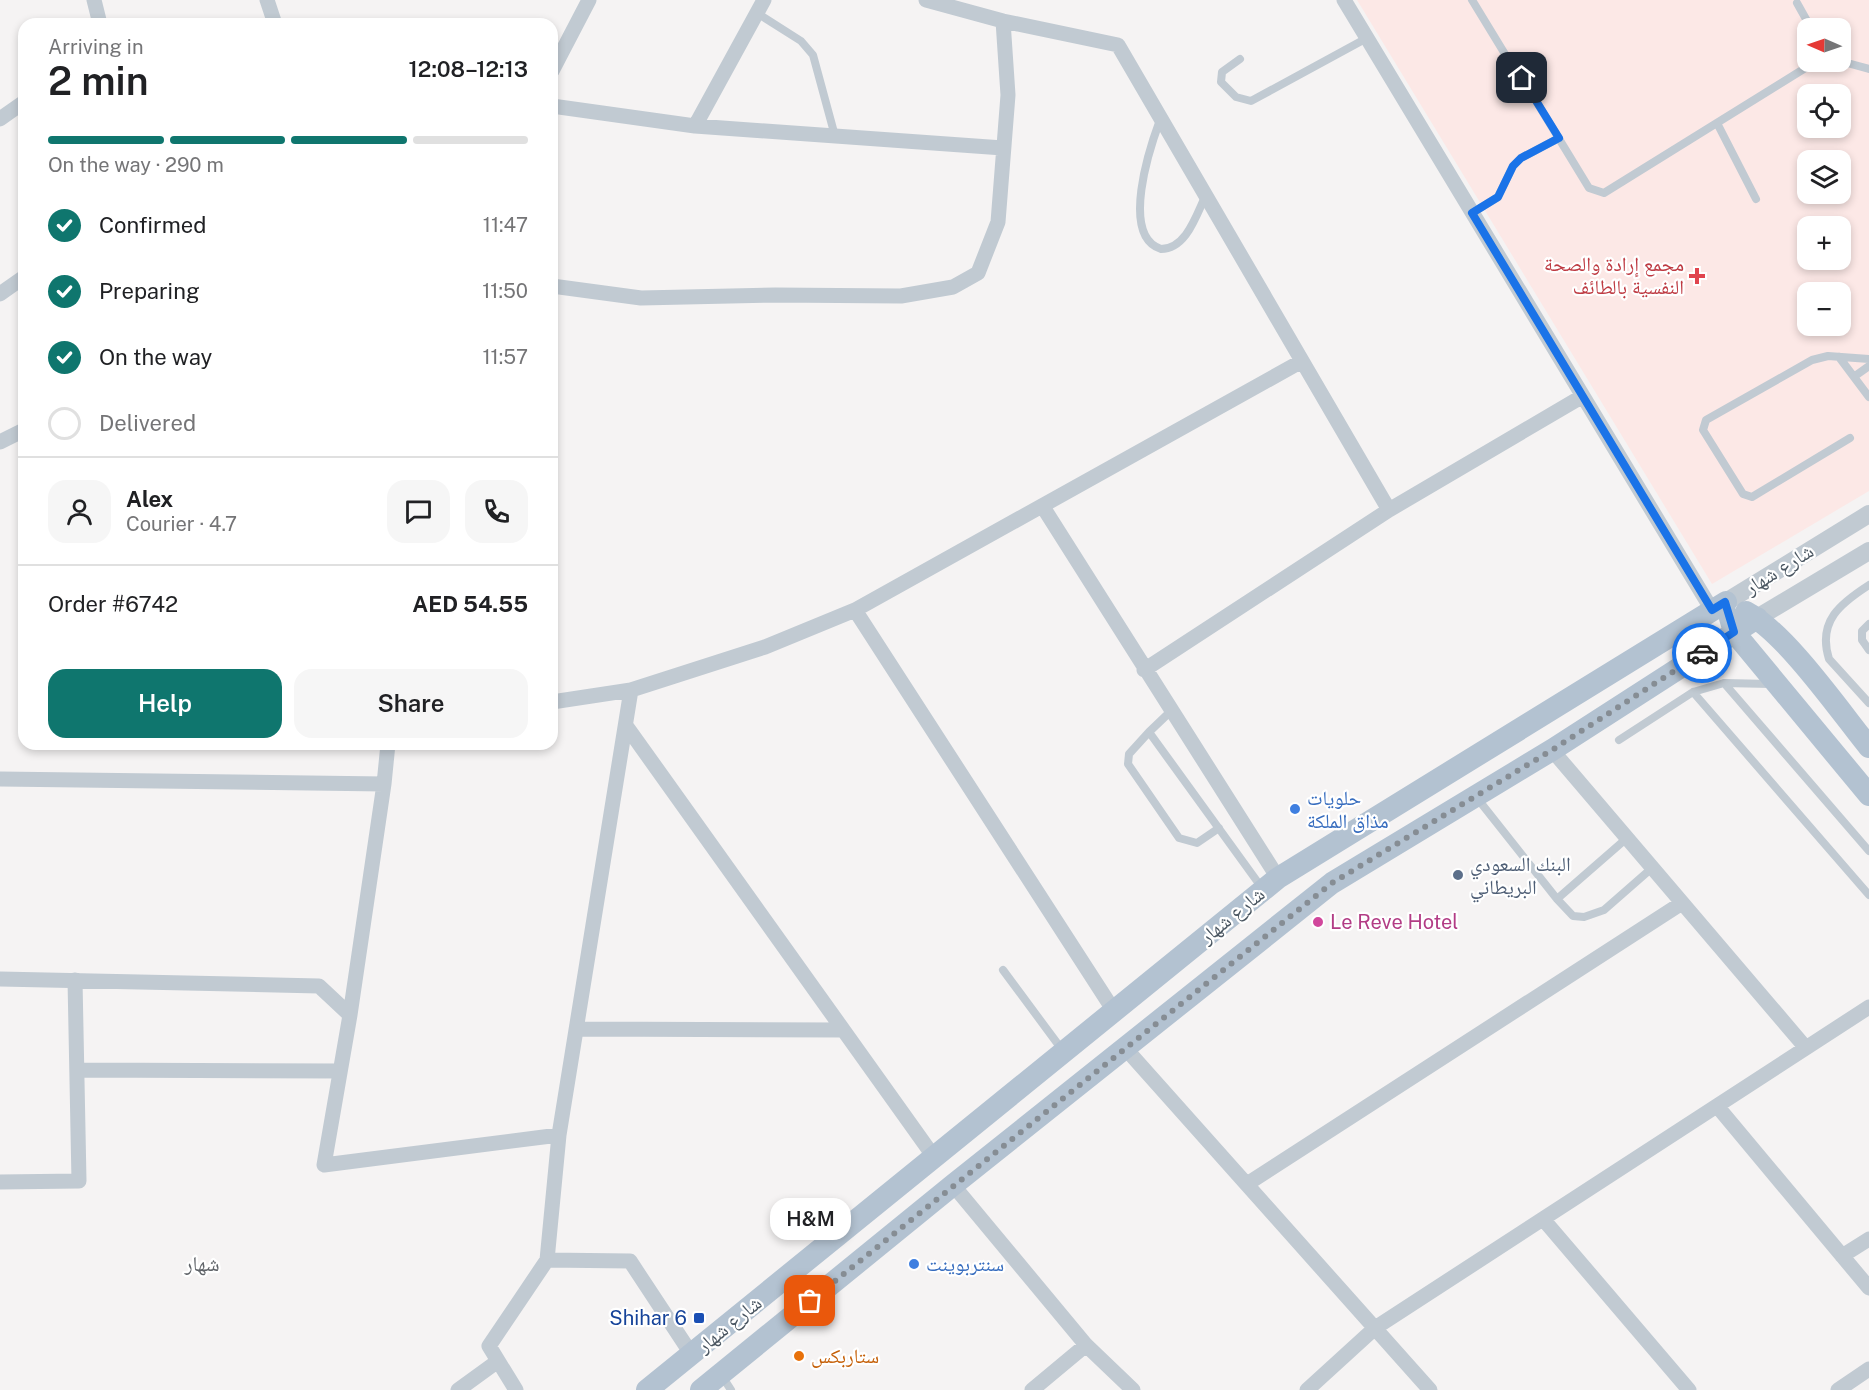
<!DOCTYPE html>
<html lang="en">
<head>
<meta charset="utf-8">
<style>
  :root { --surface:#fff; --page:#f6f6f6; --text:#202124; --muted:#757577; --line:#e0e0e0; --accent:#0f766e }
  body { margin:0; font-family:"Public Sans","Noto Naskh Arabic",sans-serif; background:var(--page); color:var(--text); height:100vh; display:flex; flex-direction:column; font-size:22px; white-space:nowrap }
  * { box-sizing:border-box; margin:0 }
  p { font-size:20px; color:var(--muted) }
  .icon { flex:none; width:33px; height:33px; fill:none; stroke:currentColor; stroke-width:2; stroke-linecap:round; stroke-linejoin:round }
  .map { position:relative; flex:1; overflow:hidden }
  .drawer { position:absolute; left:18px; top:18px; width:540px; height:732px; display:flex; flex-direction:column; background:var(--surface); border-radius:18px; box-shadow:0 3px 9px #0003 }
  .drawer>* { flex:none }
  .needle { width:39px; rotate:272deg }
  .buttons { position:absolute; left:1797px; top:18px; display:grid; gap:12px }
  .buttons a { display:grid; place-items:center; width:54px; height:54px; border-radius:12px; background:var(--surface); box-shadow:0 3px 9px #0003; font-size:30px }
  .pin { position:absolute; display:grid; place-items:center; width:51px; height:51px; color:#fff; margin:-26px; border-radius:12px; box-shadow:0 3px 9px #0006 }
  .courier { position:absolute; display:grid; place-items:center; width:60px; height:60px; margin:-30px; border:4px solid #1a73e8; border-radius:50%; background:#fff; color:#222; box-shadow:0 2px 8px #0007 }
  .bubble { position:absolute; height:42px; border-radius:18px; background:var(--surface); box-shadow:0 3px 9px #0003; font-size:20px; font-weight:600; line-height:42px; text-align:center }
  .overview em { font-style:normal; font-weight:600 }
  .overview div { display:flex; flex-direction:column-reverse }
  .overview { display:flex; align-items:center; justify-content:space-between; height:102px; padding:0 30px }
  h1 { font-size:39px; font-weight:600; line-height:45px }
  .bar { display:grid; grid-template-columns:repeat(4,1fr); gap:9px 6px; align-content:center; height:72px; padding:0 30px }
  .bar i { height:8px; border-radius:4px; background:var(--line) }
  .bar .current { background:var(--accent) }
  .bar p { grid-column:span 4 }
  .line { display:flex; align-items:center; gap:15px; padding:0 30px; border-top:2px solid var(--line) }
  .line div { flex:1 }
  .round { display:grid; place-items:center; flex:none; width:63px; height:63px; border-radius:18px; background:var(--page) }
  ol { padding:0 30px; list-style:none }
  li { display:flex; align-items:center; gap:18px; height:66px }
  li p { margin-inline-start:auto }
  li .icon { padding:6px; border-radius:50%; background:var(--accent); color:#fff; stroke-width:4 }
  li:last-child { color:var(--muted) }
  li i { width:33px; height:33px; border:3px solid var(--line); border-radius:50% }
  .primary-button { display:flex; gap:12px; margin-top:auto; padding:12px 30px }
  .primary-button a { flex:1; height:69px; border-radius:18px; background:var(--accent); color:#fff; font-size:24px; font-weight:600; line-height:69px; text-align:center }
  .primary-button a+a { background:var(--page); color:var(--text) }
  .map>svg:first-child { display:block }
  .medical { fill:#fce8e6; fill-rule:evenodd }
  .lines { fill:none; stroke-linecap:round; stroke-linejoin:round }
  .service { stroke:#c1cad2; stroke-width:8 }
  .minor { stroke:#c1cad2; stroke-width:15 }
  .tertiary { stroke:#c1cad2; stroke-width:18 }
  .primary { stroke:#b3c2d1; stroke-width:22 }
  .done { stroke:#868d94; stroke-width:6; stroke-dasharray:0 10.8 }
  .route { stroke:#1a73e8; stroke-width:8 }
  .health-dot { fill:#e0444e; stroke:#fff; stroke-width:2 }
  .shop-dot { fill:#3f7fe0; stroke:#fff; stroke-width:2 }
  .service-dot { fill:#5c6f8a; stroke:#fff; stroke-width:2 }
  .hotel-dot { fill:#d1479c; stroke:#fff; stroke-width:2 }
  .transit-dot { fill:#1a4fb4; stroke:#fff; stroke-width:2 }
  .food-dot { fill:#e8710a; stroke:#fff; stroke-width:2 }
  .labels { text-anchor:middle; dominant-baseline:central; stroke-width:4.5; stroke-linejoin:round; paint-order:stroke }
  .health-label { font-size:20px; fill:#be3a42; stroke:#fff; text-anchor:end }
  .street-label { font-size:20px; fill:#4a5661; stroke:#fff }
  .shop-label { font-size:20px; fill:#366cbe; stroke:#fff; text-anchor:start }
  .service-label { font-size:20px; fill:#4e5e75; stroke:#fff; text-anchor:start }
  .hotel-label { font-size:20px; fill:#b23c85; stroke:#fff; text-anchor:start }
  .transit-label { font-size:20px; fill:#164399; stroke:#fff; text-anchor:end }
  .food-label { font-size:20px; fill:#c56008; stroke:#fff; text-anchor:start }
  .neighbourhood-label { font-size:21px; fill:#5f6368; stroke:#fff }
</style>
</head>
<body>
<div class="map">
<svg width="1869" height="1390" viewBox="0 0 1869 1390">
  <rect width="100%" height="100%" fill="#f5f3f3"/>
  <path class="medical" d="M1357,0H1869V491L1712,584ZM1808,28H1840V62H1808ZM1808,94H1840V128H1808ZM1808,160H1840V194H1808ZM1808,226H1840V260H1808ZM1808,292H1840V326H1808Z"/>
  <g class="lines">
    <path class="service" d="M1472,0L1508,59
      M1797,3L1811,28
      M757,13L801,41L813,55L835,136
      M1240,59L1222,72L1221,82L1236,97L1251,101L1367,38
      M1840,61L1869,69
      M1522,78L1589,188L1604,193L1815,62
      M1160,120C1150,147 1120,236 1161,249C1186,249 1196,216 1205,197
      M1717,123L1756,199
      M1472,213L1498,197L1513,166L1521,158L1559,138
      M1839,357L1869,397
      M1855,376L1869,366
      M1850,438L1752,497L1743,494L1703,430L1706,420L1812,360L1828,356L1869,359
      M1869,585C1841,603 1817,621 1829,659L1869,703
      M1869,624L1862,631V640L1869,650
      M1724,683L1771,684
      M1693,692L1869,895
      M1171,711L1149,732L1262,888
      M1149,732L1129,754L1128,764L1179,838L1197,843L1219,828
      M1619,740L1693,692L1724,683L1869,851
      M1477,798L1557,899L1573,916L1584,917L1604,910L1652,868
      M1557,899L1627,838
      M1003,970L1063,1051
      M722,1376L731,1390"/>
    <path class="minor" d="M94,0L100,24
      M267,0L275,24
      M926,0L1003,21L1118,45L1389,510
      M1344,0L1712,610
      M552,71L589,0
      M552,106L695,126L764,0
      M0,119L24,102
      M695,126L1003,148
      M552,286L641,298L775,295L901,296L953,287L978,273L998,222L1008,95L1003,21
      M0,294L24,277
      M0,442L24,430
      M1043,507L1278,878
      M855,610L1114,1011
      M1144,670L1389,510L1583,396
      M552,702L631,690
      M627,727L934,1157
      M1552,750L1806,1048
      M0,779L384,784
      M0,979L319,986L350,1015L324,1165L559,1135
      M350,1015L384,784L388,744
      M577,1029L843,1030
      M1126,1049L1430,1390
      M77,1070L340,1071
      M1717,1106L1869,1288
      M0,1182L79,1181L75,980
      M1247,1184L1682,903
      M953,1185L1086,1345L1133,1390
      M1543,1219L1689,1390
      M1842,1256L1869,1239
      M547,1260L559,1135L631,690L765,647L855,610L1302,361
      M458,1390L498,1361
      M516,1390L489,1346L547,1260L630,1261L692,1355
      M1032,1390L1086,1345
      M1307,1390L1375,1328L1869,1007
      M1838,1390L1869,1369"/>
    <path class="tertiary" d="M1726,602L1869,514
      M1757,618L1869,551"/>
    <path class="primary" d="M1746,612C1786,633 1839,710 1869,747
      M1730,618L1734,632L1869,795
      M647,1390L1278,878L1726,602
      M701,1390L953,1185L1332,883L1552,750L1757,618"/>
  </g>
  <g class="lines">
    <path class="done" d="M810,1301L1332,883L1552,750L1702,653"/>
    <path class="route" d="M1522,78L1559,138L1521,158L1513,166L1498,197L1472,213L1712,610L1725,602L1734,632L1702,653"/>
  </g>
  <path class="health-dot" d="M1694 267h6v6h6v6h-6v6h-6v-6h-6v-6h6z"/>
  <g class="shop-dot">
    <circle cx="1295" cy="809" r="6"/>
    <circle cx="914" cy="1264" r="6"/>
  </g>
  <circle class="service-dot" cx="1458" cy="875" r="6"/>
  <circle class="hotel-dot" cx="1318" cy="922" r="6"/>
  <rect class="transit-dot" x="693" y="1312" width="12" height="12" rx="3"/>
  <circle class="food-dot" cx="799" cy="1356" r="6"/>
  <g class="labels">
    <g class="health-label">
      <text x="1684" y="264">مجمع إرادة والصحة<tspan x="1684" dy="23">النفسية بالطائف</tspan></text>
    </g>
    <g class="street-label">
      <text transform="translate(1779 569) rotate(-32)">شارع شهار</text>
      <text transform="translate(1232 915) rotate(-39)">شارع شهار</text>
      <text transform="translate(729 1324) rotate(-39)">شارع شهار</text>
    </g>
    <g class="shop-label">
      <text x="1307" y="798">حلويات<tspan x="1307" dy="23">مذاق الملكة</tspan></text>
      <text x="926" y="1264">سنتربوينت</text>
    </g>
    <g class="service-label">
      <text x="1470" y="864">البنك السعودي<tspan x="1470" dy="23">البريطاني</tspan></text>
    </g>
    <g class="hotel-label">
      <text x="1330" y="922">Le Reve Hotel</text>
    </g>
    <g class="transit-label">
      <text x="687" y="1318">Shihar 6</text>
    </g>
    <g class="food-label">
      <text x="811" y="1356">ستاربكس</text>
    </g>
    <g class="neighbourhood-label">
      <text x="202" y="1263">شهار</text>
    </g>
  </g>
</svg>
<div class="buttons">
<a><svg class="needle" viewBox="-14 -14 28 28"><path d="M0-13l5 13h-10z" fill="#e53935"/><path d="M0 13l5-13h-10z" fill="#757577"/></svg></a>
<a><svg class="icon" aria-label="locate" viewBox="0 0 24 24"><circle cx="12" cy="12" r="6"/><path d="M12 2v4M12 18v4M2 12h4M18 12h4"/></svg></a>
<a><svg class="icon" aria-label="layers" viewBox="0 0 24 24"><path d="M12 4l9 5-9 5-9-5zM3 14l9 5 9-5"/></svg></a>
<a>+</a>
<a>−</a>
</div>
<div class="pin" style="left:810px;top:1301px;background:#ea580c"><svg class="icon" aria-label="bag" viewBox="0 0 24 24"><path d="M5 8h14l-1 12H6zM9 8a3 3 0 0 1 6 0"/></svg></div>
<div class="pin" style="left:1522px;top:78px;background:#1f2937"><svg class="icon" aria-label="home" viewBox="0 0 24 24"><path d="M3 11l9-7 9 7M6 9v11h12V9"/></svg></div>
<div class="courier" style="left:1702px;top:653px"><svg class="icon" aria-label="car" viewBox="0 0 24 24"><path d="M5 17H2v-5l4-1 3-4h7l3 4 3 1v5h-3M9 17h6M6 11h13"/><circle cx="7" cy="17" r="2"/><circle cx="17" cy="17" r="2"/></svg></div>
<div class="bubble" style="left:770px;top:1198px;width:81px">H&amp;M</div>
<section class="drawer">
<div class="overview"><div><h1>2 min</h1><p>Arriving in</p></div><em>12:08–12:13</em></div>
<div class="bar"><i class="current"></i><i class="current"></i><i class="current"></i><i></i><p>On the way · 290 m</p></div>
<ol>
<li><svg class="icon" aria-label="check" viewBox="0 0 24 24"><path d="M5 12l5 5 9-10"/></svg>Confirmed<p>11:47</p></li>
<li><svg class="icon" aria-label="check" viewBox="0 0 24 24"><path d="M5 12l5 5 9-10"/></svg>Preparing<p>11:50</p></li>
<li><svg class="icon" aria-label="check" viewBox="0 0 24 24"><path d="M5 12l5 5 9-10"/></svg>On the way<p>11:57</p></li>
<li><i></i>Delivered</li>
</ol>
<div class="line" style="height:108px"><a class="round"><svg class="icon" aria-label="person" viewBox="0 0 24 24"><circle cx="12" cy="8" r="4"/><path d="M4 21q1-7 8-7t8 7"/></svg></a><div><b>Alex</b><p>Courier · 4.7</p></div><a class="round"><svg class="icon" aria-label="chat" viewBox="0 0 24 24"><path d="M4 5h16v11H9l-5 4z"/></svg></a><a class="round"><svg class="icon" aria-label="phone" viewBox="0 0 24 24"><path d="M5 4h4l2 5-3 2q2 4 5 5l2-3 5 2v4C11 20 4 13 5 4z"/></svg></a></div>
<div class="line" style="height:78px"><div>Order #6742</div><b>AED 54.55</b></div>
<div class="primary-button"><a>Help</a><a>Share</a></div>
</section>
</div>
</body>
</html>
